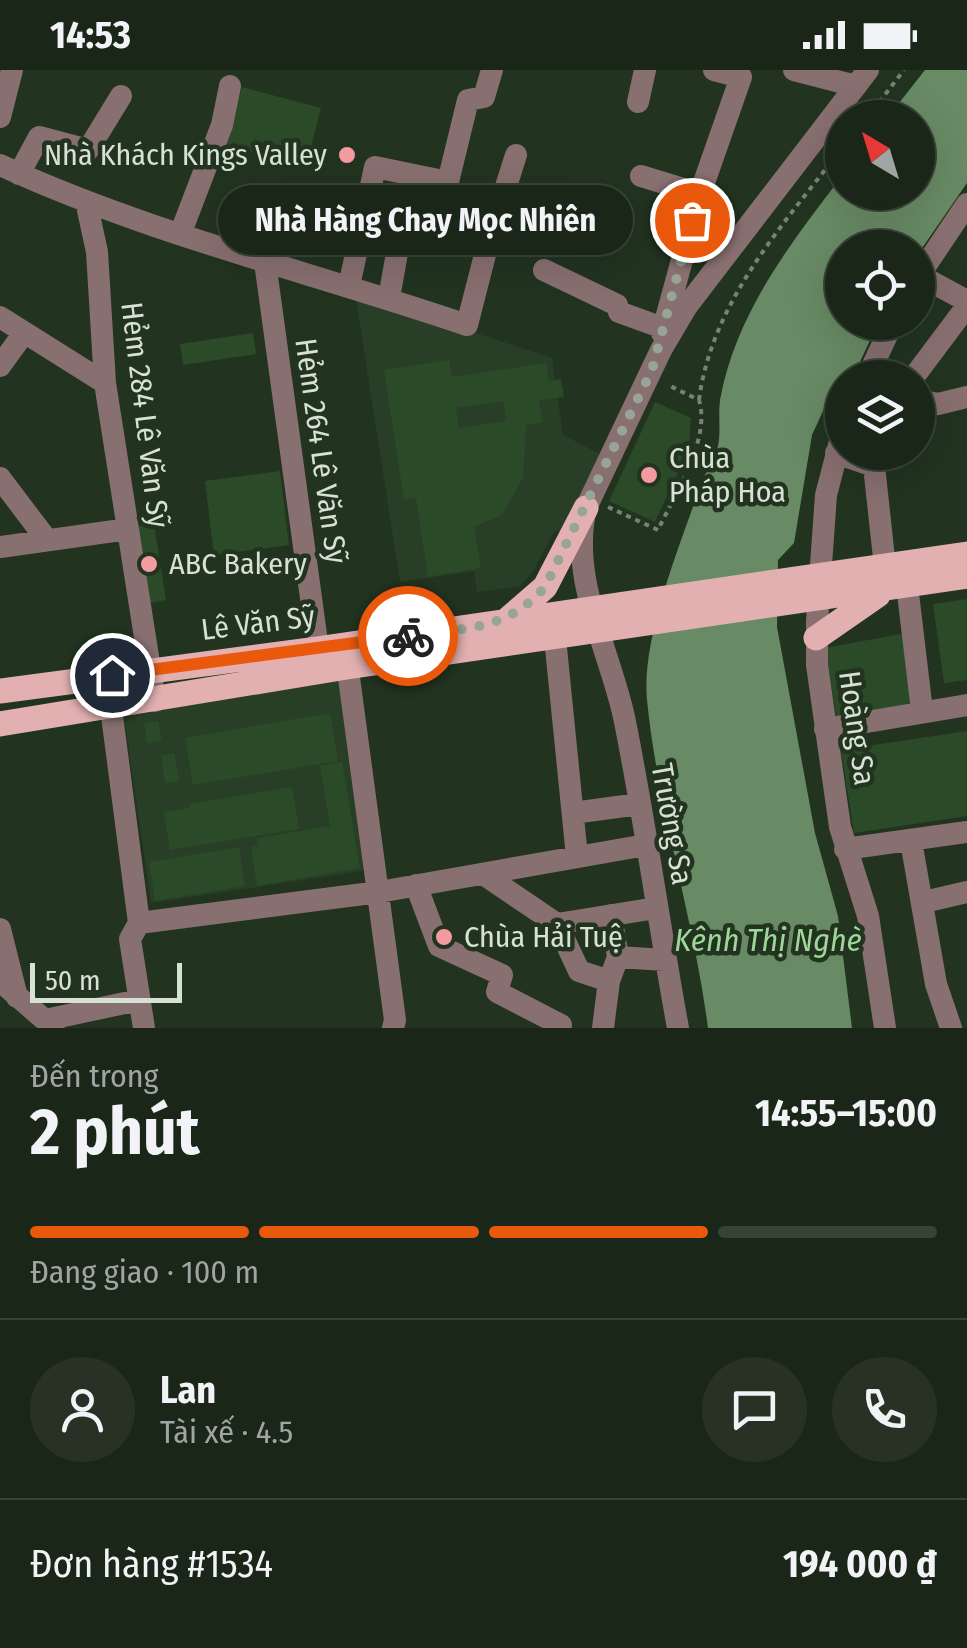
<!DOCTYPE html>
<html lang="vi">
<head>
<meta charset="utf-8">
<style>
  :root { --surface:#1a2618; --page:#273225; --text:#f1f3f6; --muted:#9fa5a2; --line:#384337; --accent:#ea580c }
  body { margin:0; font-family:"Fira Sans Condensed",sans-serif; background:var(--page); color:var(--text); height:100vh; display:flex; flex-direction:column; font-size:38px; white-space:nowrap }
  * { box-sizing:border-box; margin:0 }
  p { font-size:32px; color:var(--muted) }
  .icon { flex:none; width:55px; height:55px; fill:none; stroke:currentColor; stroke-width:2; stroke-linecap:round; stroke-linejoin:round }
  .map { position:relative; height:958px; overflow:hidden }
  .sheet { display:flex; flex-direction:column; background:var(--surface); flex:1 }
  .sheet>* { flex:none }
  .needle { width:65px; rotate:322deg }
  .buttons { position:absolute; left:825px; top:30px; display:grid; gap:20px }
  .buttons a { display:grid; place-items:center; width:110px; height:110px; border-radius:50%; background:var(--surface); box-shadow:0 10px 40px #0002,0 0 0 2px var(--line); font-size:50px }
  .scale { position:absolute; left:30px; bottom:25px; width:152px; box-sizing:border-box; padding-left:10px; border:5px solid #d7e2d5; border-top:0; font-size:28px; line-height:35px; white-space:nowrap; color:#d7e2d5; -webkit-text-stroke:8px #223320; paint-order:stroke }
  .pin { position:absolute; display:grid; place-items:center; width:85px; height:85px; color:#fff; margin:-42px; border:5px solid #fff; border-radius:50%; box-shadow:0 2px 10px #0007 }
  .courier { position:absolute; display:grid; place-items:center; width:100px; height:100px; margin:-50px; border:8px solid #ea580c; border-radius:50%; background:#fff; color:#222; box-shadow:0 2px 12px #0007 }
  .bubble { position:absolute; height:70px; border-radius:35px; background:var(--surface); box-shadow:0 10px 40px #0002,0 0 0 2px var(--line); font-size:32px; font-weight:700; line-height:70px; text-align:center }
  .summary em { font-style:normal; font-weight:700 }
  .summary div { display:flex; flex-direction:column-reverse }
  .summary { display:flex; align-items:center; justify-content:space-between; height:170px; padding:0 30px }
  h1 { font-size:65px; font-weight:700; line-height:75px }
  .bar { display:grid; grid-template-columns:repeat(4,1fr); gap:15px 10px; align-content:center; height:120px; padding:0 30px }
  .bar i { height:12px; border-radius:8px; background:var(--line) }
  .bar .current { background:var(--accent) }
  .bar p { grid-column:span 4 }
  .line { display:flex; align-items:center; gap:25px; padding:0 30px; border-top:2px solid var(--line) }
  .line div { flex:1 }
  .round { display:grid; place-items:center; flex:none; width:105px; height:105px; border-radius:52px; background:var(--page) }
  .status { display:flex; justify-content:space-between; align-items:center; height:70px; padding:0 50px; background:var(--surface); direction:ltr }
  .status svg { height:28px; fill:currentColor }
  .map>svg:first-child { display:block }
  .built { fill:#293e27 }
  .water { fill:#688a64 }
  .building { fill:#2b4b28; fill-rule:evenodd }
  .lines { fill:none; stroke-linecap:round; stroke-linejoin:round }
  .path { stroke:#758473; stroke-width:4; stroke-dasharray:5 5; stroke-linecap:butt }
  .minor { stroke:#886f70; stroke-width:22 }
  .major { stroke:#e2b0b1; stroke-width:25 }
  .done { stroke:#98a596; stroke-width:10; stroke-dasharray:0 18 }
  .route { stroke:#ea580c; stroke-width:12 }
  .poi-dot { fill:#f49b9f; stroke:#223320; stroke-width:4 }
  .labels { text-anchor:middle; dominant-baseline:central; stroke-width:9; stroke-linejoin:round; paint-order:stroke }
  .poi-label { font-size:30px; fill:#d7e2d5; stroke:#223320; text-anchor:start }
  .street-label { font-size:30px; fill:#d7e2d5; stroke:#223320 }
  .water-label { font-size:32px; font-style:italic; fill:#a0d69a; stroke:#223320 }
</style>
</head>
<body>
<div class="status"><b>14:53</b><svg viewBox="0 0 49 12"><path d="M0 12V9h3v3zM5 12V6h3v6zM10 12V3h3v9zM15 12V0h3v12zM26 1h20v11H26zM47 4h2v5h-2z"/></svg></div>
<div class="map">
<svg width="967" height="958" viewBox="0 0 967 958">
  <rect width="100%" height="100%" fill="#223320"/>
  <path class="built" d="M355,223L552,288L563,365L602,385L565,460L554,462L533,501L520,516L477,522L474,501L400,512Z
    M343,606L370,800L151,833L123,639Z"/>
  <path class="water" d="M925,0H967V113L918,184V178H842V252L878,253L853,307L846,303L833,319L812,365L794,473L778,490L777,557L815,763L838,846L852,958H708C694,848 658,741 647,630C641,569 680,475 700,417C704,404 715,389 718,376C721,361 718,345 720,330C736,243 790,174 842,106V122H918V48L888,47Z"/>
  <path class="building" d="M242,17L321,38L306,97L226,75Z
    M253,263L256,284L183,295L180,274Z
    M449,290L452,307L546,293L549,311L561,309L564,327L539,330L543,352L526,355L523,408L502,445L474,457L481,498L428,507L416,428L404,430L384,300ZM504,331L506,351L459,358L456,338Z
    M655,332L691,348L689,379L655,452L609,431Z
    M280,401L289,475L214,485L205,411Z
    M154,454L166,530L143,534L134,457Z
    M967,529V610L944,613L933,534Z
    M906,563L918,635L837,649L825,578Z
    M330,643L338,691L193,715L185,668Z
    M158,651L162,671L147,673L144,653Z
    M967,661V746L854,763L841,680Z
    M174,683L179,711L165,713L161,686Z
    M342,692L360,798L257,816L251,777L258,776L257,768L330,756L320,696Z
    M292,717L299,759L170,780L164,742L190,738L189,734Z
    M239,777L245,816L155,831L149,792Z"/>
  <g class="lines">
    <path class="path" d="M867,48L904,0
      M699,330C712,231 784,154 842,78
      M608,437L658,460C675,424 711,369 699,330L668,315"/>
    <path class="minor" d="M794,0L856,16
      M638,32L645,0
      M0,47L12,0
      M0,95C149,164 312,202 467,255L488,173L439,159L448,112L375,97L349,216
      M19,104L39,67L88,80L121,26
      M641,106L700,124
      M448,112L468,30L484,27L492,0
      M86,131L97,182L105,313L155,631
      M181,162L222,55L230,16
      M488,173L516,85
      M265,192L318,579
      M544,200L617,235L619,242L663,258
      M918,207L967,134
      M930,211L967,231
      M389,228L400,166
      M0,247L105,313
      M662,263L700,124L741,7L714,0
      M0,296L24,263
      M867,308L893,252
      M913,308L967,236
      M918,330L938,334L967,327
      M842,364L826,425L817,551V595L840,757L868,846L885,958
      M836,383L874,396L885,497
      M0,408L47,470
      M0,477L128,459
      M907,515L922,641
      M555,568L577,787
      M345,578L395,950L393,958
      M111,638L139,853L130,869L144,958
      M825,659L967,635
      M573,743L639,734
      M911,771L936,914L951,958
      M845,779L967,762
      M483,804L557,854L656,838
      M416,815L439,876L502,905L497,922L561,955L560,958
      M924,832L967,822
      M139,853L379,822L646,775
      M557,854L579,901L609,911
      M0,859L17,927
      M618,887L665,890
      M0,911L54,958
      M45,950L139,930
      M603,958L609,911L618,887L611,845
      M678,958C659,855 645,750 624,647C609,578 569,509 586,438L661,280L687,236L868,0"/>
    <path class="major" d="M507,550L545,517L586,438
      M816,568L878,525
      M0,621L318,579L967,484
      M0,654L347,597L967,506"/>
  </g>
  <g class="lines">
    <path class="done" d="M408,566C464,557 504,563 545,517L652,300L692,150"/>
    <path class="route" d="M112,605L408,566"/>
  </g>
  <g class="poi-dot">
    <circle cx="347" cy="85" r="10"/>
    <circle cx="649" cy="405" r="10"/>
    <circle cx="149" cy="494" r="10"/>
    <circle cx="444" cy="867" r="10"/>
  </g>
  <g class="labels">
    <g class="poi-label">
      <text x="327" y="85" text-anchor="end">Nhà Khách Kings Valley</text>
      <text x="669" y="388">Chùa<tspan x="669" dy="34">Pháp Hoa</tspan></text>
      <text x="169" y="494">ABC Bakery</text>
      <text x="464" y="867">Chùa Hải Tuệ</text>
    </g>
    <g class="street-label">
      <text transform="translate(145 345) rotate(83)">Hẻm 284 Lê Văn Sỹ</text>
      <text transform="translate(321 381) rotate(82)">Hẻm 264 Lê Văn Sỹ</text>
      <text transform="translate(258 553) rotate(-7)">Lê Văn Sỹ</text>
      <text transform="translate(857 658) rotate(82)">Hoàng Sa</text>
      <text transform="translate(672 754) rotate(80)">Trường Sa</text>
    </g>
    <g class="water-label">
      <text x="768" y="870">Kênh Thị Nghè</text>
    </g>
  </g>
</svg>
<div class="buttons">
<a><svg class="needle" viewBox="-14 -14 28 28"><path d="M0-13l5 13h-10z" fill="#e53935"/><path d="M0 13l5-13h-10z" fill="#9fa5a2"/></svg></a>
<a><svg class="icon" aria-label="locate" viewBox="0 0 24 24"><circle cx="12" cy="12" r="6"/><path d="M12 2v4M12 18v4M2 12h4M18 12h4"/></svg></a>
<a><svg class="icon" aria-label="layers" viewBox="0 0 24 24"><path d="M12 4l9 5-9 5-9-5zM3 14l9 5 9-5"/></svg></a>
</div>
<div class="scale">50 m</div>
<div class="pin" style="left:692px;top:150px;background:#ea580c"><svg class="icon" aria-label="bag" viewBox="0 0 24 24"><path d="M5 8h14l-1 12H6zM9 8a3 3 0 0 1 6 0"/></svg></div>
<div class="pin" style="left:112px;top:605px;background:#1f2937"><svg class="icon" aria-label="home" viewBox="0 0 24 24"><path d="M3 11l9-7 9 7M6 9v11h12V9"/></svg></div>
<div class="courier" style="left:408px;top:566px"><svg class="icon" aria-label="bike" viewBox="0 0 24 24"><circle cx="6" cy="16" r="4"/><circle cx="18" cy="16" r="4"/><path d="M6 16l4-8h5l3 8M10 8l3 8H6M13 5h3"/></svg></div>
<div class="bubble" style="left:218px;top:115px;width:415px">Nhà Hàng Chay Mọc Nhiên</div>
</div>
<section class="sheet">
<div class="summary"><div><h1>2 phút</h1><p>Đến trong</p></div><em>14:55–15:00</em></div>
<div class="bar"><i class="current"></i><i class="current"></i><i class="current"></i><i></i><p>Đang giao · 100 m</p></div>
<div class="line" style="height:180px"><a class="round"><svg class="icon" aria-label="person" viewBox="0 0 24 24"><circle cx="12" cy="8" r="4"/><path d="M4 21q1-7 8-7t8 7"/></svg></a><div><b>Lan</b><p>Tài xế · 4.5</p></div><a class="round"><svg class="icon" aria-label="chat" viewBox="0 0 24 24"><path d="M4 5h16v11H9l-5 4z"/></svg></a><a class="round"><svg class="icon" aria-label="phone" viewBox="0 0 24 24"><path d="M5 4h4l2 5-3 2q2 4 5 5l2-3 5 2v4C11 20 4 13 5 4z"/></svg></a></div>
<div class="line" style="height:130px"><div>Đơn hàng #1534</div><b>194 000 ₫</b></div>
</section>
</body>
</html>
